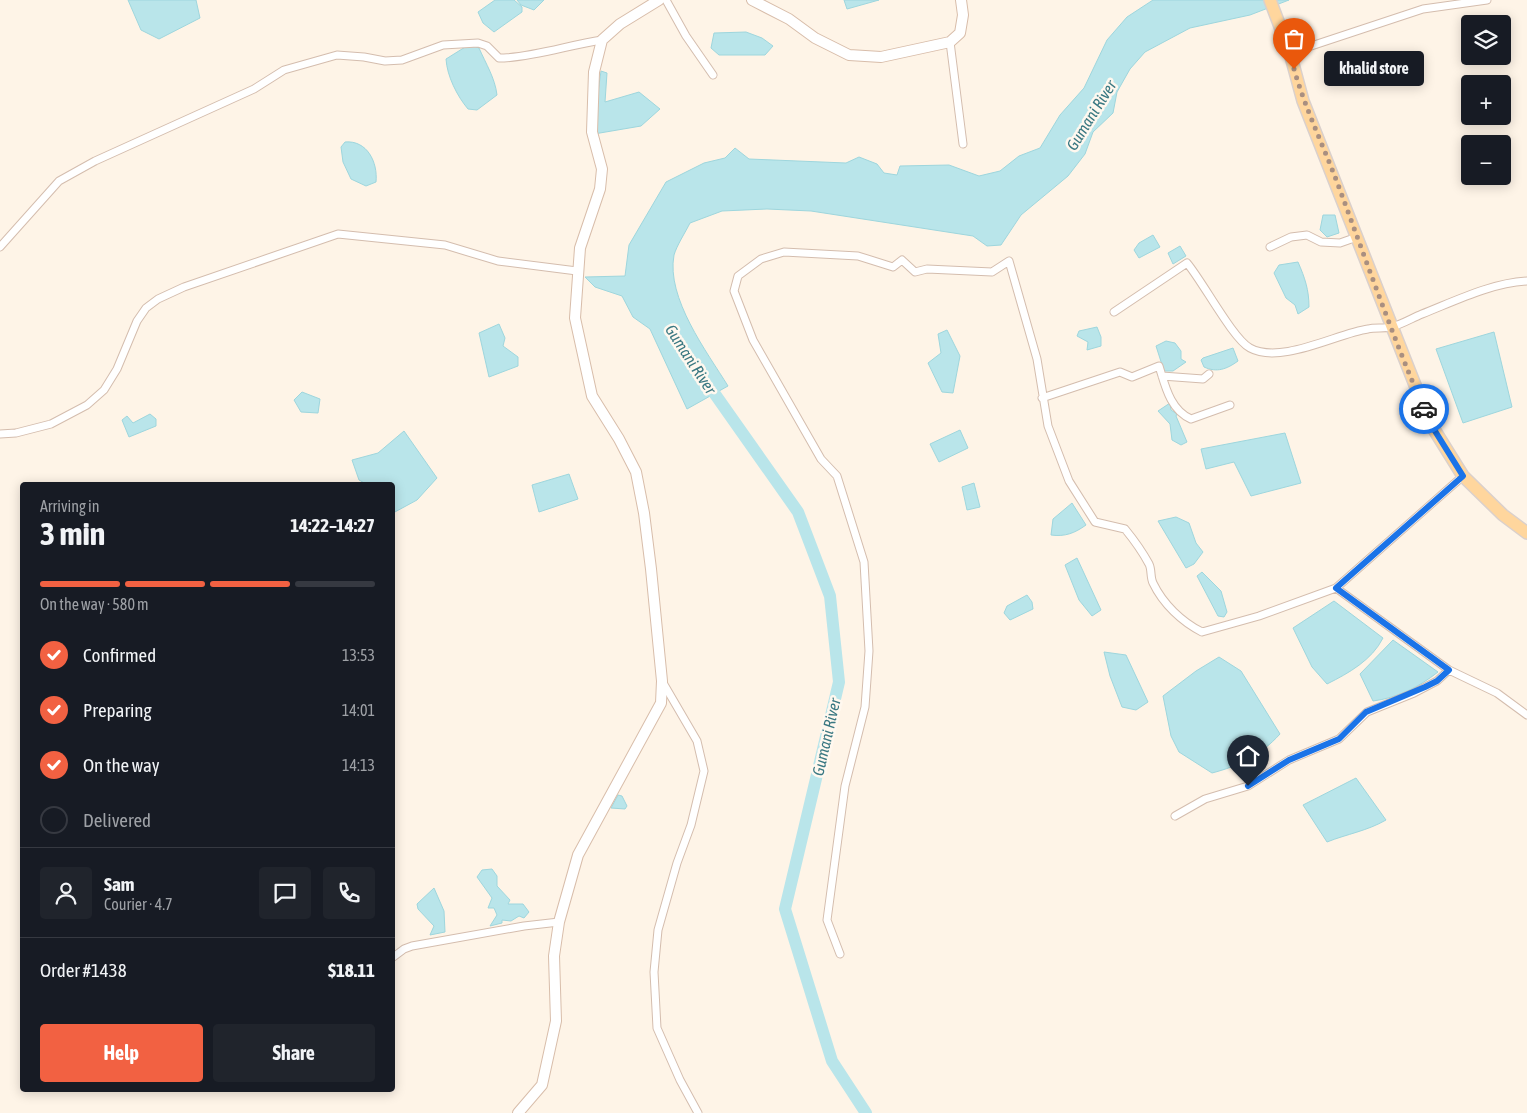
<!DOCTYPE html>
<html lang="en">
<head>
<meta charset="utf-8">
<style>
  :root { --surface:#171b24; --page:#20242c; --text:#f1f3f6; --muted:#9ea1a6; --line:#363941; --accent:#f26142 }
  body { margin:0; font-family:"Asap Condensed",sans-serif; background:var(--page); color:var(--text); height:100vh; display:flex; flex-direction:column; font-size:19px; white-space:nowrap }
  * { box-sizing:border-box; margin:0 }
  p { font-size:16px; color:var(--muted) }
  .icon { flex:none; width:28px; height:28px; fill:none; stroke:currentColor; stroke-width:2; stroke-linecap:round; stroke-linejoin:round }
  .map { position:relative; flex:1; overflow:hidden }
  .panel { position:absolute; left:20px; top:482px; width:375px; height:610px; display:flex; flex-direction:column; background:var(--surface); border-radius:5px; box-shadow:0 2px 12px #0003 }
  .panel>* { flex:none }
  .tools { position:absolute; left:1461px; top:15px; display:grid; gap:10px }
  .tools a { display:grid; place-items:center; width:50px; height:50px; border-radius:5px; background:var(--surface); box-shadow:0 2px 12px #0003; font-size:25px }
  .pin { position:absolute; display:grid; place-items:center; width:42px; height:42px; color:#fff; margin:-51px -21px; border-radius:50% 50% 50% 0; rotate:-45deg; box-shadow:0 0 5px #0007 }
  .pin .icon { rotate:45deg }
  .courier { position:absolute; display:grid; place-items:center; width:50px; height:50px; margin:-25px; border:4px solid #1a73e8; border-radius:50%; background:#fff; color:#222; box-shadow:0 1px 6px #0007 }
  .bubble { position:absolute; height:35px; border-radius:5px; background:var(--surface); box-shadow:0 2px 12px #0003; font-size:16px; font-weight:700; line-height:35px; text-align:center }
  .headline em { font-style:normal; font-weight:700 }
  .headline div { display:flex; flex-direction:column-reverse }
  .headline { display:flex; align-items:center; justify-content:space-between; height:85px; padding:0 20px }
  h1 { font-size:32px; font-weight:700; line-height:38px }
  .bar { display:grid; grid-template-columns:repeat(4,1fr); gap:8px 5px; align-content:center; height:60px; padding:0 20px }
  .bar i { height:6px; border-radius:4px; background:var(--line) }
  .bar .on { background:var(--accent) }
  .bar p { grid-column:span 4 }
  .line { display:flex; align-items:center; gap:12px; padding:0 20px; border-top:1px solid var(--line) }
  .line div { flex:1 }
  .round { display:grid; place-items:center; flex:none; width:52px; height:52px; border-radius:5px; background:var(--page) }
  ol { padding:0 20px; list-style:none }
  li { display:flex; align-items:center; gap:15px; height:55px }
  li p { margin-inline-start:auto }
  li .icon { padding:5px; border-radius:50%; background:var(--accent); color:#fff; stroke-width:4 }
  li:last-child { color:var(--muted) }
  li i { width:28px; height:28px; border:2px solid var(--line); border-radius:50% }
  .cta { display:flex; gap:10px; margin-top:auto; padding:10px 20px }
  .cta a { flex:1; height:58px; border-radius:5px; background:var(--accent); color:#fff; font-size:20px; font-weight:700; line-height:58px; text-align:center }
  .cta a+a { background:var(--page); color:var(--text) }
  .map>svg:first-child { display:block }
  .water { fill:#b9e5ea; stroke:#9ed6dd }
  .lines { fill:none; stroke-linecap:round; stroke-linejoin:round }
  .river { stroke:#b9e5ea; stroke-width:12 }
  .street-casing { stroke:#d4bdae; stroke-width:9 }
  .secondary-casing { stroke:#d8bdaa; stroke-width:12 }
  .primary-casing { stroke:#dad0cc; stroke-width:14 }
  .street { stroke:#fff; stroke-width:7 }
  .secondary { stroke:#fff; stroke-width:10 }
  .primary { stroke:#ffd69d; stroke-width:11 }
  .done { stroke:#a98f80; stroke-width:5; stroke-dasharray:0 9 }
  .route { stroke:#1a73e8; stroke-width:6 }
  .labels { text-anchor:middle; dominant-baseline:central; stroke-width:5; stroke-linejoin:round; paint-order:stroke }
  .water-label { font-size:16px; font-style:italic; fill:#3a7882; stroke:#fff8ef }
</style>
</head>
<body>
<div class="map">
<svg width="1527" height="1113" viewBox="0 0 1527 1113">
  <rect width="100%" height="100%" fill="#fef4e7"/>
  <path class="water" d="M128,0H196L200,18L159,39L141,30Z
    M495,0H514L522,7V12L494,32L483,23L478,12Z
    M517,0H544L534,10L521,5Z
    M844,0H879L847,9Z
    M1153,0H1289L1250,15L1190,28L1145,52L1130,69L1117,92L1113,113L1093,132L1085,154L1068,176L1021,215L1001,245L987,246L973,236L811,211L767,209L722,211L690,223C685,233 677,245 674,255C666,298 707,352 728,386L687,409L650,329L633,317L622,296L595,287L585,277L625,276L629,245L666,182L704,163L725,158L735,148L749,159L846,163L859,157L877,164L884,173L897,175L900,166L949,165L979,176L1000,171L1019,156L1040,148L1060,115L1084,88L1107,40L1127,17Z
    M746,32L762,38L773,46L765,55H719L711,48L714,33Z
    M470,44L479,48C486,64 495,78 497,95L477,110L468,109C457,96 447,76 446,59Z
    M601,71L607,73L605,102L639,92L660,109L641,126L594,134V121Z
    M345,142C367,140 378,162 376,182L366,186L351,179L343,162L341,147Z
    M1323,215H1335L1339,233L1327,237L1320,230Z
    M1153,235L1160,247L1139,258L1134,250L1139,243Z
    M1180,246L1186,256L1173,264L1168,253Z
    M1298,262C1305,278 1309,290 1309,307L1298,314L1295,305L1286,298L1274,273L1279,265Z
    M499,324L505,338L503,346L518,357V366L489,377L479,333Z
    M1097,327L1101,337V346L1087,350L1088,342L1077,336L1079,331Z
    M947,330L960,356L953,393L942,392L928,363L941,353L938,334Z
    M1494,332L1512,407L1463,423L1436,349Z
    M1166,341L1175,343L1181,351V359L1186,362L1173,371H1164L1156,346Z
    M1233,348L1238,361C1227,369 1217,373 1204,367L1201,360L1203,358Z
    M302,392L320,399L318,413L301,412L294,400Z
    M1170,403L1171,410L1177,414L1176,416L1187,442L1181,445L1172,440L1170,424L1158,411Z
    M150,414L156,419V426L129,437L122,420L127,416L133,423Z
    M960,430L968,448L939,462L930,444Z
    M404,431L437,478L417,500L393,513L392,485H368L359,480L352,460L378,453Z
    M1285,433L1301,483L1251,496L1234,462L1206,469L1201,449Z
    M569,474L578,499L539,512L532,485Z
    M974,483L980,507L967,510L962,487Z
    M1072,503L1086,525C1075,533 1065,537 1051,535L1053,519Z
    M1176,517L1189,523L1196,543L1203,552L1194,564L1186,568L1158,521Z
    M1077,558L1101,610L1092,616L1079,600L1065,565Z
    M1202,572L1221,591L1227,612L1224,617L1218,616L1197,576Z
    M1027,595L1032,602L1033,609L1010,620L1004,613L1007,606Z
    M1334,601L1383,638C1372,660 1349,673 1327,684L1312,667L1293,628Z
    M1393,640L1438,672C1419,687 1397,698 1373,701L1360,674Z
    M1104,652L1126,655L1148,702L1136,710L1122,707L1110,676Z
    M1219,657L1241,671L1280,734C1261,755 1239,766 1212,773L1179,752L1171,736L1163,696L1196,671Z
    M1356,778L1386,820C1367,831 1347,834 1327,842L1303,805Z
    M618,795L622,796L627,806L625,809L611,808Z
    M492,869L497,876V886L510,900L508,904H523L529,912L524,918L519,916L511,921L502,920V923L490,926L497,915L494,908H488L492,898L477,877L482,870Z
    M434,888L444,911L445,932L430,935L434,926L418,909L417,904Z"/>
  <g class="lines">
    <path class="river" d="M705,380L798,512L830,596L839,682L785,909L832,1061L866,1113"/>
    <g class="street-casing">
      <path id="street" d="M666,0L686,36L713,75
        M950,42L963,144
        M1290,53L1423,9L1487,0
        M0,247L59,181L95,161L254,89L284,70L337,55L364,57L385,61L402,60L443,45L478,43L487,46L499,58H504C538,56 569,45 602,40
        M1270,247L1291,237L1307,235L1321,242L1340,243L1357,237
        M1114,312L1187,263C1203,282 1233,339 1250,348C1281,365 1338,333 1368,329C1375,327 1384,329 1391,327C1401,325 1412,318 1422,314C1455,301 1491,283 1527,281
        M1162,376L1203,379L1209,374
        M1042,398L1120,372L1132,377L1159,366C1165,385 1170,410 1191,419L1230,405
        M0,434L16,433L51,424L87,405L104,390L117,369L137,321L146,308L158,299L184,287L338,234L445,245L498,261L577,271
        M1336,588L1449,670L1497,693L1527,715
        M662,681L697,741L704,771L691,825L677,863L658,930L654,972L657,1028L680,1080L698,1113
        M1175,816L1205,799L1248,786L1289,760L1339,739L1367,712L1414,693L1437,681L1449,670
        M840,954L827,920L845,786L865,707L869,651L864,562L837,476L821,459L753,340L734,291L738,276L761,259L784,252L858,256L893,267L902,260L915,272L927,269L992,272L1009,261L1037,359L1048,426L1069,481L1095,522L1125,529C1134,540 1142,551 1149,564C1152,570 1150,577 1153,583C1163,604 1182,622 1202,632L1259,616L1336,588L1463,476
        M392,958L404,949L412,946L524,926L559,922"/>
    </g>
    <g class="secondary-casing">
      <path id="secondary" d="M752,0L789,19L815,38L849,55L881,57L950,42L960,33L963,15L961,0
        M518,1113L542,1085L556,1021L554,956L559,922L578,855L661,703L662,681L651,569L644,513L636,472L619,439L592,396L575,318L580,248L600,189L602,169L592,132L594,72L602,40L620,24L659,0"/>
    </g>
    <g class="primary-casing">
      <path id="primary" d="M1270,0L1290,53L1303,101L1430,423L1463,476L1503,515L1527,533"/>
    </g>
    <use href="#street" class="street"/>
    <use href="#secondary" class="secondary"/>
    <use href="#primary" class="primary"/>
  </g>
  <g class="lines">
    <path class="done" d="M1294,69C1306,111 1325,149 1340,190C1367,263 1393,337 1424,409"/>
    <path class="route" d="M1248,786L1289,760L1339,739L1366,712L1425,687L1437,681L1449,670L1336,588L1463,476L1430,423L1424,409"/>
  </g>
  <g class="labels">
    <g class="water-label">
      <text transform="translate(1091 115) rotate(-58)">Gumani River</text>
      <text transform="translate(691 359) rotate(57)">Gumani River</text>
      <text transform="translate(826 737) rotate(-77)">Gumani River</text>
    </g>
  </g>
</svg>
<div class="tools">
<a><svg class="icon" aria-label="layers" viewBox="0 0 24 24"><path d="M12 4l9 5-9 5-9-5zM3 14l9 5 9-5"/></svg></a>
<a>+</a>
<a>−</a>
</div>
<div class="pin" style="left:1294px;top:69px;background:#ea580c"><svg class="icon" aria-label="bag" viewBox="0 0 24 24"><path d="M5 8h14l-1 12H6zM9 8a3 3 0 0 1 6 0"/></svg></div>
<div class="pin" style="left:1248px;top:786px;background:#1f2937"><svg class="icon" aria-label="home" viewBox="0 0 24 24"><path d="M3 11l9-7 9 7M6 9v11h12V9"/></svg></div>
<div class="courier" style="left:1424px;top:409px"><svg class="icon" aria-label="car" viewBox="0 0 24 24"><path d="M5 17H2v-5l4-1 3-4h7l3 4 3 1v5h-3M9 17h6M6 11h13"/><circle cx="7" cy="17" r="2"/><circle cx="17" cy="17" r="2"/></svg></div>
<div class="bubble" style="left:1324px;top:51px;width:100px">khalid store</div>
<section class="panel">
<div class="headline"><div><h1>3 min</h1><p>Arriving in</p></div><em>14:22–14:27</em></div>
<div class="bar"><i class="on"></i><i class="on"></i><i class="on"></i><i></i><p>On the way · 580 m</p></div>
<ol>
<li><svg class="icon" aria-label="check" viewBox="0 0 24 24"><path d="M5 12l5 5 9-10"/></svg>Confirmed<p>13:53</p></li>
<li><svg class="icon" aria-label="check" viewBox="0 0 24 24"><path d="M5 12l5 5 9-10"/></svg>Preparing<p>14:01</p></li>
<li><svg class="icon" aria-label="check" viewBox="0 0 24 24"><path d="M5 12l5 5 9-10"/></svg>On the way<p>14:13</p></li>
<li><i></i>Delivered</li>
</ol>
<div class="line" style="height:90px"><a class="round"><svg class="icon" aria-label="person" viewBox="0 0 24 24"><circle cx="12" cy="8" r="4"/><path d="M4 21q1-7 8-7t8 7"/></svg></a><div><b>Sam</b><p>Courier · 4.7</p></div><a class="round"><svg class="icon" aria-label="chat" viewBox="0 0 24 24"><path d="M4 5h16v11H9l-5 4z"/></svg></a><a class="round"><svg class="icon" aria-label="phone" viewBox="0 0 24 24"><path d="M5 4h4l2 5-3 2q2 4 5 5l2-3 5 2v4C11 20 4 13 5 4z"/></svg></a></div>
<div class="line" style="height:65px"><div>Order #1438</div><b>$18.11</b></div>
<div class="cta"><a>Help</a><a>Share</a></div>
</section>
</div>
</body>
</html>
